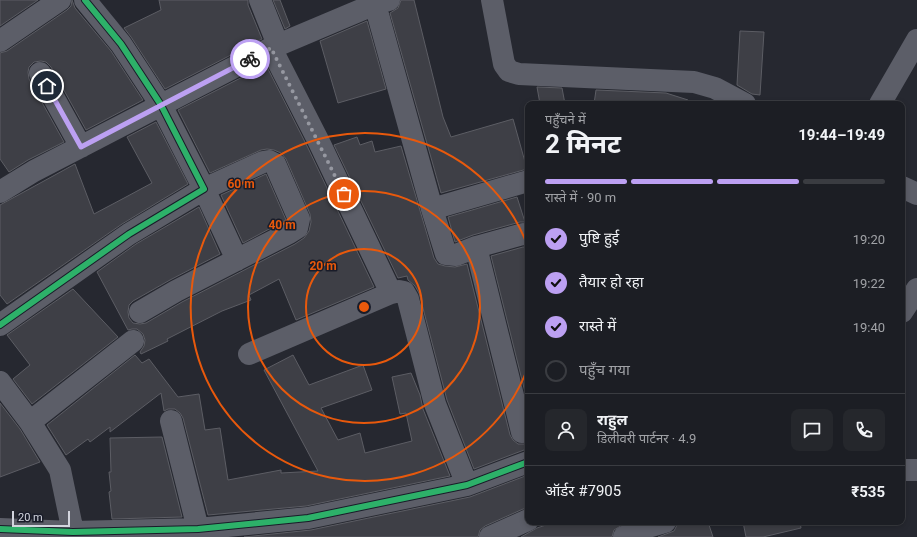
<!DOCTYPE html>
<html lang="hi">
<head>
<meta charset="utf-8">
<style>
  :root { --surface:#1c1e24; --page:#25272c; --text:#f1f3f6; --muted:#a0a2a6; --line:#3a3c41; --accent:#bca0f2 }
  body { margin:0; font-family:Roboto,"Noto Sans Devanagari",sans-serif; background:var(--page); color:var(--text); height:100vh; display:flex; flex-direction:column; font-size:15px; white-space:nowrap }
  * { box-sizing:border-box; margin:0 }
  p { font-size:13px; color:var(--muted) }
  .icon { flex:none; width:22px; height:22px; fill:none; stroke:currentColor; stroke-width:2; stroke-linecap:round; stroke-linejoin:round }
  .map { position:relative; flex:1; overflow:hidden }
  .panel { position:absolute; left:525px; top:101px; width:380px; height:424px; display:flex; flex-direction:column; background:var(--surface); border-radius:8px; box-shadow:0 2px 6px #0003,0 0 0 1px var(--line) }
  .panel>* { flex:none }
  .scale { position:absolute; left:12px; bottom:10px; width:58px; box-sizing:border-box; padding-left:4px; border:2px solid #d3d5de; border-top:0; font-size:11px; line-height:14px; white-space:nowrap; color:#d3d5de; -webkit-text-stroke:3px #191c29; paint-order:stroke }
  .pin { position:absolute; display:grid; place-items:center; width:34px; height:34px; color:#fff; margin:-17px; border:2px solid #fff; border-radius:50%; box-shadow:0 1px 4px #0007 }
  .courier { position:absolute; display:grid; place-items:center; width:40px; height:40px; margin:-20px; border:3px solid #bca0f2; border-radius:50%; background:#fff; color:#222; box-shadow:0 1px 5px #0007 }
  .headline em { font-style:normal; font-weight:700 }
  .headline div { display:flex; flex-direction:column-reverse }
  .headline { display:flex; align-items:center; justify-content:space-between; height:68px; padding:0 20px }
  h1 { font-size:26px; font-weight:700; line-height:30px }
  .bar { display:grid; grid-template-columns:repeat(4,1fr); gap:6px 4px; align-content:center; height:48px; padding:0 20px }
  .bar i { height:5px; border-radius:3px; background:var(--line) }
  .bar .on { background:var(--accent) }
  .bar p { grid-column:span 4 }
  .line { display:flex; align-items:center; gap:10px; padding:0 20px; border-top:1px solid var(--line) }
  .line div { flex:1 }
  .round { display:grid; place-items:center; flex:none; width:42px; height:42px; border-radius:8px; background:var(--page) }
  ol { padding:0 20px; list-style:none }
  li { display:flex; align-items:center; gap:12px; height:44px }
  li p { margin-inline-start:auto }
  li .icon { padding:4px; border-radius:50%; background:var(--accent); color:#111; stroke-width:4 }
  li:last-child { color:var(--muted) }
  li i { width:22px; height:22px; border:2px solid var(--line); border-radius:50% }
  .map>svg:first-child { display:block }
  .building { fill:#3e3f46; stroke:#5c5d64 }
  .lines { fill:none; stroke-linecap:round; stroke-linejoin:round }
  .street { stroke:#5c5e68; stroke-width:22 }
  .cycleway-casing { stroke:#191c29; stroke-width:8 }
  .cycleway { stroke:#2db169; stroke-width:6 }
  .done { stroke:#9698a1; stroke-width:4; stroke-dasharray:0 7.2 }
  .route { stroke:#bca0f2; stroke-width:5 }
  .ring { fill:none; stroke:#e8590c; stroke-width:2 }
  .centre { fill:#e8590c; stroke:#191c29; stroke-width:2 }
  .ring-label { font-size:12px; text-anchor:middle; font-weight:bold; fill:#e8590c; stroke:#191c29; stroke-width:3; stroke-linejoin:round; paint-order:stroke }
</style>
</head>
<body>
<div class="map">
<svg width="917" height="537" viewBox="0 0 917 537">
  <rect width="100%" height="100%" fill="#262830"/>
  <path class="building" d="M0,0H38L0,26Z
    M72,0L75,8L111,51L143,100L86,130L51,67L46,62L41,61L34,62L29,67L28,72L29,79L64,142L28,160L9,172L0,159V53L7,51L67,10L71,6Z
    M159,0H248V5L262,39L165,89L131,37L124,28L161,10Z
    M273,0H280L290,26L285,29Z
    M401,0H414L443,117L451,137L513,119L527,169L441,193L390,13L398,8Z
    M367,21L386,89L338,103L320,41Z
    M740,31L764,32L760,95L752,94L737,85Z
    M266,65L308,148L374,287L296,320L279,279L249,295L251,300L222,311L167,339L168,341L141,354L140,352L144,346L145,340L143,334L137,329H132L128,330L97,272L136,244L199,207L220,254L170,280L133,301L129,305L128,312L129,318L133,323L140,324L146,323L182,302L295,244L304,238L309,231L311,222L310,214L286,159L281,153L274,150L267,149L261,150L210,173L178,110Z
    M537,87L562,88L565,104H540Z
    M596,90L666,93L688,100V104H594Z
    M156,122L188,184L122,224L7,304L0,295V205L75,164L94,214L126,197L152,183L127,137Z
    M357,137L360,145L372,141L375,152L401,146L434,258L438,264L445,266L455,267L467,264L510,435L513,440L518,444H525L528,443V450H524L474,469L447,400L419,293L415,286L408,280L407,276L398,278L334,145Z
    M266,174L286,220L243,243L221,195Z
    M517,197L525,222H520L473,235L455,242L448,217Z
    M523,247H527L528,251V404L491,256Z
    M73,289L118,337L32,404L13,379L30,365L7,335Z
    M135,355L142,363L149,359L178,397L199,394L205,430L220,428L228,480L281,470V473L318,471L264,370L293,355L309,385L363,365L372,390L321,408L338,440L360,433L365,453L412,441L406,413L400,414L392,377L411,373L420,395L423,409L450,476L306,506L208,515L183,418L180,413L175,409H168L164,411L161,393L110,432V427L90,442L88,439L66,455L47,425Z
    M0,403L20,429L40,462L0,477Z
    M162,437L182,517L112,519L109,492L111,491L109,472H111L110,438Z
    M528,475V508L523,509L485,526L480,530L478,537H244L311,530L470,497Z
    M555,522H627L614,530L612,537H521L537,528Z
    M677,522H708L713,537H658L674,531L677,525Z
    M743,522H800L801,528L763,537H746Z"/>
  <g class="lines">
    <path class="street" d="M260,0L278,45
      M383,0L375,4L432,209L446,254L456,255L476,247L523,234L528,235
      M492,0L504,64L509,71L519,74L694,82L715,88L745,104
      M0,41L60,0
      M271,48L319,142L391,293
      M40,73L81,147
      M880,104L917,40
      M902,187L917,194
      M0,192L34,171L271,48L375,4L389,0
      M432,209L528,181
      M476,247L522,432
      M140,312L176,291L289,233L297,228L299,219L275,164L269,161L263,162L204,189L237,260
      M902,312L917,289
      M0,325L129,234L204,189L161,105L121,44L85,0
      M249,354L391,293L399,291L404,292L408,299L435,404L467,485
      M0,382L30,422L60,470L73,532
      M171,421L198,529V537
      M30,422L133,341
      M902,470H917
      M0,529L73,532L198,529L308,518L467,485L528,462
      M490,537L528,520
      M624,537L641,529L665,522"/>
    <g class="cycleway-casing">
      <path id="cycleway" d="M0,325L129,234L204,189L161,105L121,44L85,0
        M0,529L73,532L198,529L308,518L467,485L528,462"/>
    </g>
    <use href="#cycleway" class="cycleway"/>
  </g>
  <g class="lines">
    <path class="done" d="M250,59L271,48L344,194"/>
    <path class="route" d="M47,86L81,147L250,59"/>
  </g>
  <g class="ring">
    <circle cx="364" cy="307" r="58"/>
    <circle cx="364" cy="307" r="116"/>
    <path d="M528 367A174 174 0 1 1 528 247"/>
  </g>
  <circle cx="364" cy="307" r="6" class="centre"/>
  <g class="ring-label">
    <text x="241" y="188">60 m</text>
    <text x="282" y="229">40 m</text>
    <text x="323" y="270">20 m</text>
  </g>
</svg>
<div class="scale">20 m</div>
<div class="pin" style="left:344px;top:194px;background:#ea580c"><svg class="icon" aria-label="bag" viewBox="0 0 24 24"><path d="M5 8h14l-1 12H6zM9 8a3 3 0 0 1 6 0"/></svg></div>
<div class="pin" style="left:47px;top:86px;background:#1f2937"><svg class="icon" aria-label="home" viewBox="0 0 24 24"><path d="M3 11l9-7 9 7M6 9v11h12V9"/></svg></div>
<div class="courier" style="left:250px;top:59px"><svg class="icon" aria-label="bike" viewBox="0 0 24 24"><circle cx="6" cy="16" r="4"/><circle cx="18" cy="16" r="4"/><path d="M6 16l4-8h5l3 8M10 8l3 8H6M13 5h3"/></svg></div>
<section class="panel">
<div class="headline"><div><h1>2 मिनट</h1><p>पहुँचने में</p></div><em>19:44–19:49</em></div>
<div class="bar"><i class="on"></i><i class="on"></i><i class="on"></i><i></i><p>रास्ते में · 90 m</p></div>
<ol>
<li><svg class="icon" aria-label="check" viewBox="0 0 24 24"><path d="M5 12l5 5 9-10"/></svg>पुष्टि हुई<p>19:20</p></li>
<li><svg class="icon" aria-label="check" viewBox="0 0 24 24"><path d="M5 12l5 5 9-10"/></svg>तैयार हो रहा<p>19:22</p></li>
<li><svg class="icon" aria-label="check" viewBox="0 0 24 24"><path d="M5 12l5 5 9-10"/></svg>रास्ते में<p>19:40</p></li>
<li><i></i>पहुँच गया</li>
</ol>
<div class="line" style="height:72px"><a class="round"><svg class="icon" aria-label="person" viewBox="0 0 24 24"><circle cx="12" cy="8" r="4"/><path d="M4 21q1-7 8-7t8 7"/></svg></a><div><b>राहुल</b><p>डिलीवरी पार्टनर · 4.9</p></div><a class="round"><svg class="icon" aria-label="chat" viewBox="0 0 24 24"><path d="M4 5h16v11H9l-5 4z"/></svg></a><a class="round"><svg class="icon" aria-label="phone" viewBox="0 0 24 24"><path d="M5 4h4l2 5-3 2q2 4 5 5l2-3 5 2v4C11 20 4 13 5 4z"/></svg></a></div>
<div class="line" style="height:52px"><div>ऑर्डर #7905</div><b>₹535</b></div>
</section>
</div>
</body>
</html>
